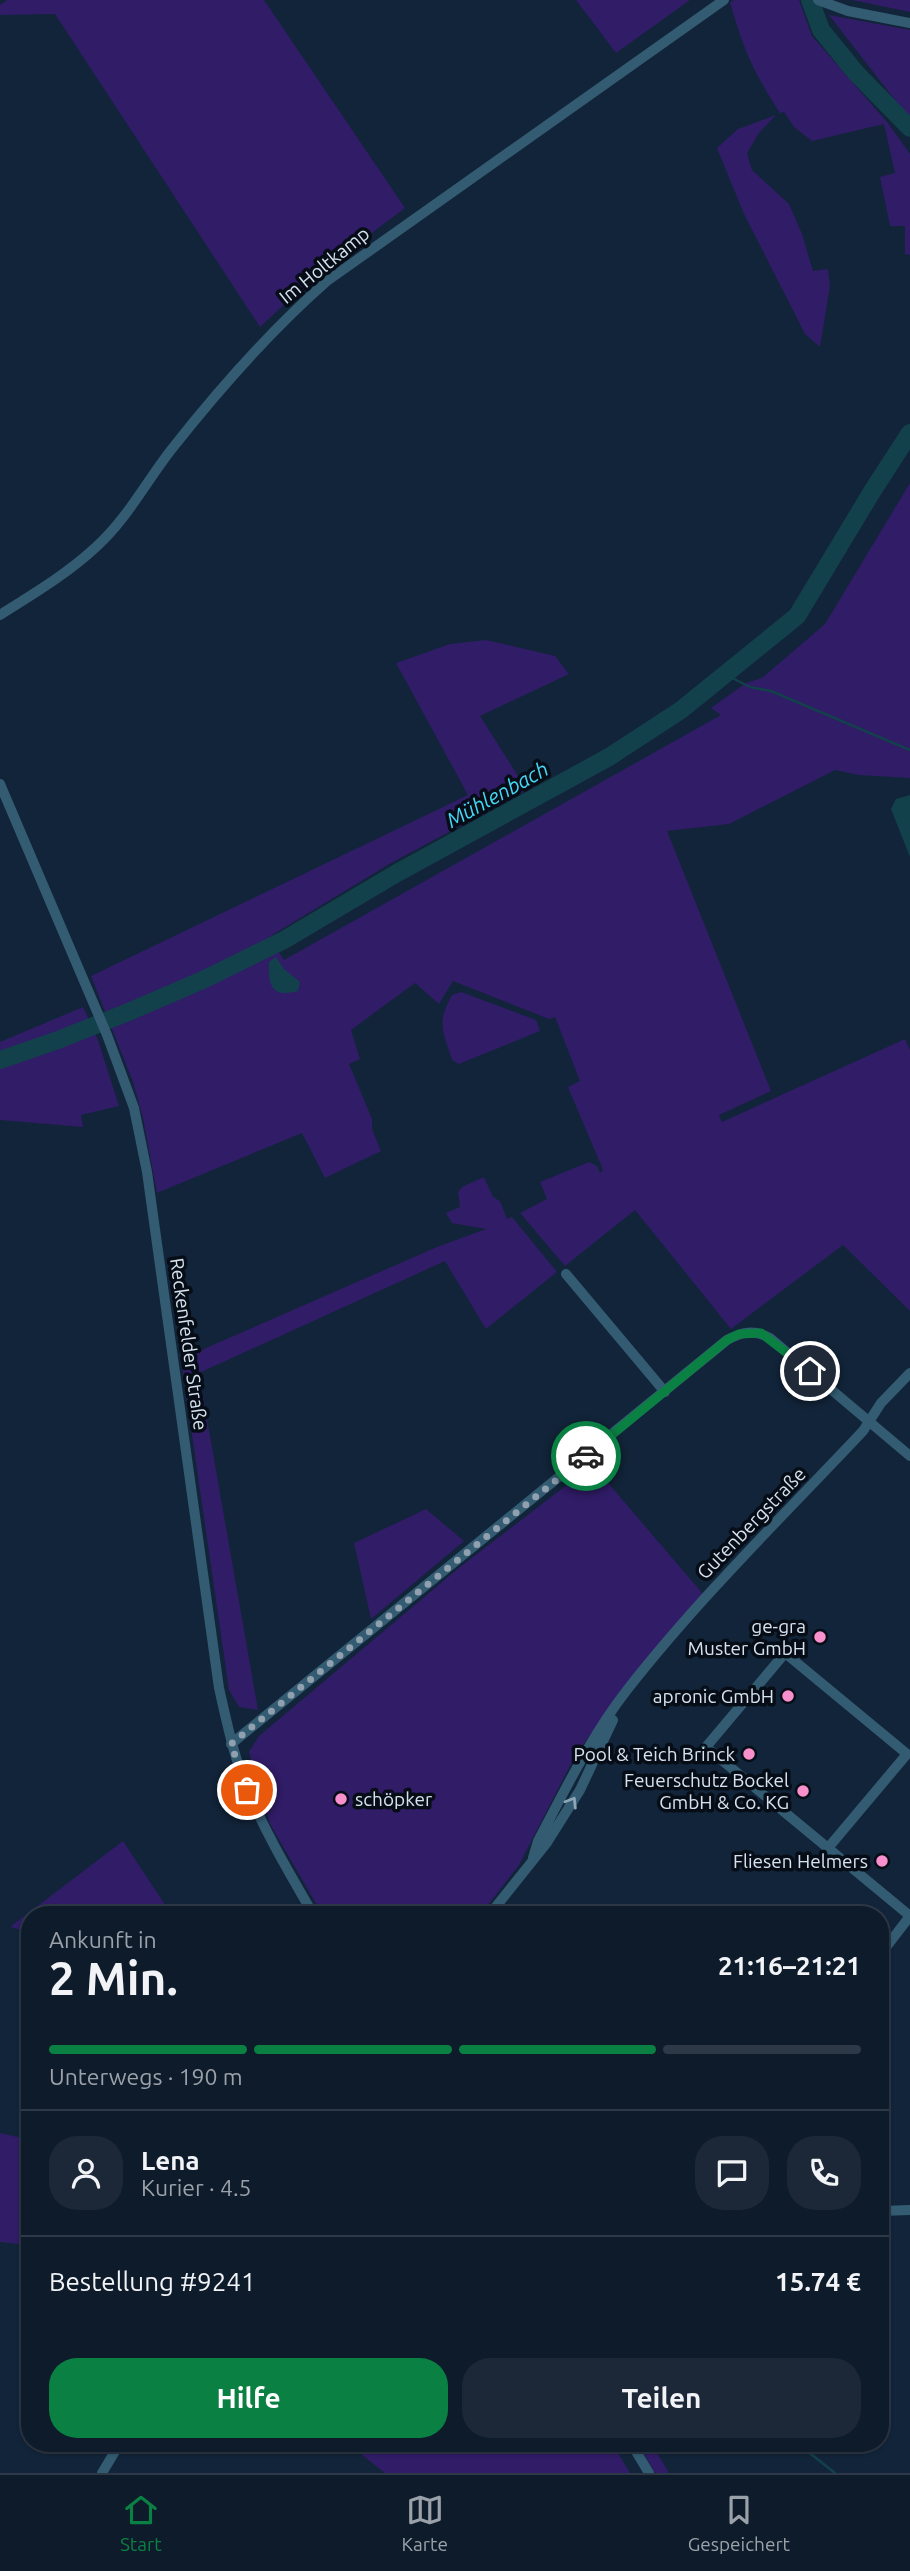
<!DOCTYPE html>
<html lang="de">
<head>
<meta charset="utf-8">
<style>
  :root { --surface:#0e1b2b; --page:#1c2837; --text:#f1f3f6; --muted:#9ba1a9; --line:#2e3947; --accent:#0b8043 }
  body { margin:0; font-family:Ubuntu,sans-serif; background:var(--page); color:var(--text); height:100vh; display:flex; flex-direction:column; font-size:26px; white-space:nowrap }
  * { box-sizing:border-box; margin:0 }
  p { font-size:23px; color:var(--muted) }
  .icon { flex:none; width:38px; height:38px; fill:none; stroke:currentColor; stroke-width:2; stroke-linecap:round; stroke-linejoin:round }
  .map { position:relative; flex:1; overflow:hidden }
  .details { position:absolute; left:21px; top:1906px; width:868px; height:546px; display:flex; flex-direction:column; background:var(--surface); border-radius:28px; box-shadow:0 2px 5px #0004,0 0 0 2px var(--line) }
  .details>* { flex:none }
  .pin { position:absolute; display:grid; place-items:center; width:60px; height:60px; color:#fff; margin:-30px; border:4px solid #fff; border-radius:50%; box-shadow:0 2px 7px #0007 }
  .courier { position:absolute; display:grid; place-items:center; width:70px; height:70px; margin:-35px; border:5px solid #0b8043; border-radius:50%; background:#fff; color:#222; box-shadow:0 2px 9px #0007 }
  .head em { font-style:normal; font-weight:700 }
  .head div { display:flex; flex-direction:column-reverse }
  .head { display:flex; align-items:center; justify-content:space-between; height:119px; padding:0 28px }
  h1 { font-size:46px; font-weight:700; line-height:52px }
  .bar { display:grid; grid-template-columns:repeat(4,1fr); gap:10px 7px; align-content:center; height:84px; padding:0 28px }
  .bar i { height:9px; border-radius:5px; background:var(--line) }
  .bar .current { background:var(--accent) }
  .bar p { grid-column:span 4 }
  .line { display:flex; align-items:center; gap:18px; padding:0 28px; border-top:2px solid var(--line) }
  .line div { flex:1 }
  .round { display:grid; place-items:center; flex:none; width:74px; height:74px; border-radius:28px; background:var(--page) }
  .primary-button { display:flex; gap:14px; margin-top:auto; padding:14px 28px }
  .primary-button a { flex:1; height:80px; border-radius:28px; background:var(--accent); color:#fff; font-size:28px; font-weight:700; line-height:80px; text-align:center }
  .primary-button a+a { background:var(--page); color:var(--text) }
  .dock { display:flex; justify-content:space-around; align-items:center; height:98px; border-top:2px solid var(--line); background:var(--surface); font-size:19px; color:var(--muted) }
  .dock a { display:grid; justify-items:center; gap:4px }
  .dock .current { color:var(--accent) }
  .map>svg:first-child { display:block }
  .green { fill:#301c67 }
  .water { fill:#13414b }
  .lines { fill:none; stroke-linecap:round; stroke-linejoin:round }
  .stream { stroke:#13414b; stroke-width:2.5 }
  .river { stroke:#13414b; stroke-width:18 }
  .minor { stroke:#335c72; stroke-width:10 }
  .oneway { stroke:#8da6b7 }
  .done { stroke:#91a0af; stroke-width:7; stroke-dasharray:0 12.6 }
  .route { stroke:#0b8043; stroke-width:9 }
  .poi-dot { fill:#f790cd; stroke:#060d16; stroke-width:2.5 }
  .labels { text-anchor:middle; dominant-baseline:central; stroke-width:7; stroke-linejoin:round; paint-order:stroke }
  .street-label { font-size:19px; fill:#d6e2ef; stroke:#060d16 }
  .poi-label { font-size:19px; fill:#d6e2ef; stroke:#060d16; text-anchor:end }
  .water-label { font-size:21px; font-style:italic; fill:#45d8f6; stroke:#060d16 }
</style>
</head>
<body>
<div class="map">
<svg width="910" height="2473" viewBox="0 0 910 2473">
  <rect width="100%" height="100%" fill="#122439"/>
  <path class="green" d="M7,0H264L405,208L316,275L260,327L55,14L0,15V5Z
    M576,0H690L616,53Z
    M735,0H799L812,36L887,122L910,154V255L905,254V226H890L880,177L895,173L884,124L812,141L794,127L784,112L780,113C754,73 743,49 730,2Z
    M852,0H910V12Z
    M829,15L910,30V119L909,118Z
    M776,115L759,133L747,153L752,170L789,204L802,234L813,271L828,269L830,286L820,347L805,334L744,214L717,148L738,129Z
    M910,483V778L859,775L835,770L729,824L667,831L771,1091L719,1115L722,1122L905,1039L910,1050V1311L843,1245L731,1329L635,1210L565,1266L520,1213L547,1199L540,1182L589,1162L597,1166L600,1173L603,1170L568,1087L580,1081L555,1017L549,1019L453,981L439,1004L415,983L351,1030L360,1059L349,1064L372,1119V1129L381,1151L325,1178L302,1133L157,1193L143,1118L133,1082L91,976L468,795L396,663L450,644L486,640L555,656L569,674L480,716L527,790L391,863L269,937L284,960L721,715L711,708L746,683L762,678L825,624Z
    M461,992L536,1020L540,1031L459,1064L452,1060C443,1030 436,1024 452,995Z
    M83,1007L98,1040L119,1106L81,1115L83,1127L0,1120V1042Z
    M484,1177L493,1197L500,1201L507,1219L512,1217L557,1272L486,1329L445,1261L199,1373L258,1710L239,1707L229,1690L181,1359L437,1247L486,1229L452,1223L446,1213L460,1207L458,1192L462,1187Z
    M597,1470L703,1594L623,1688L575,1756L519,1865L481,1914H322L270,1824L249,1752L259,1736L460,1567L585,1471L589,1475Z
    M426,1509L464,1541L371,1619L354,1543Z
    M123,1841L171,1914H30V1932L10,1927Z
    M0,2133L30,2140V2245L0,2242Z
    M347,2443H612L630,2473H385Z
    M638,2443H651L669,2473H655Z"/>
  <path class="water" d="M910,795V857L891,809L896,799Z
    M276,957L284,969L300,982L298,991C272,998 268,986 269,962Z"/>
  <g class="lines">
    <path class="stream" d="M726,675L750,687L771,691L910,750
      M797,2443L835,2473"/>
    <path class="river" d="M810,0L821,30L856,73L910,128
      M0,1060L58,1040L126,1013L205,979L284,940L397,873L609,757L681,710L797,616L873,490L910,433"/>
    <path class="minor" d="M818,0L848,11L910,23
      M0,615C33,594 67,574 96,547C127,519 146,482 171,450C219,389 269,332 327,281L724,0
      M0,784L107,1035L134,1108L147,1172L219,1688C227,1723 234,1758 248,1791C266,1834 290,1874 313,1914
      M566,1274L665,1392
      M231,1744L727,1340C742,1332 754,1329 770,1338L910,1456
      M828,1848L907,1754L785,1653L706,1747L910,1916
      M533,1858L538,1841C565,1790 591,1736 627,1690C699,1598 783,1516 863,1431L881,1403L910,1373
      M490,1914L546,1844L580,1790L613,1720
      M880,1955L910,1916
      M880,2211L910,2210
      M631,2443L649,2473
      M102,2473L120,2443"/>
  </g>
  <defs><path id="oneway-chevron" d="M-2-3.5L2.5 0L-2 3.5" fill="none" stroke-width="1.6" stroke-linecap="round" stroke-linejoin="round" transform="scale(1.75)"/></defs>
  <use class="oneway" href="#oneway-chevron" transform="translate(572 1802) rotate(-58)"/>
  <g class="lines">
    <path class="done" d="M247,1790L231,1744L586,1456"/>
    <path class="route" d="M586,1456L727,1340L739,1334L761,1333L810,1371"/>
  </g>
  <g class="poi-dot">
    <circle cx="820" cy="1637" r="7"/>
    <circle cx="788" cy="1696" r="7"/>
    <circle cx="749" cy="1754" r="7"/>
    <circle cx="803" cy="1791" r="7"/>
    <circle cx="341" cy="1799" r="7"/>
    <circle cx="882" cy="1861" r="7"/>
  </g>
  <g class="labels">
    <g class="street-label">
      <text transform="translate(324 265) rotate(-39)">Im Holtkamp</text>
      <text transform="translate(189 1344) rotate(82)">Reckenfelder Straße</text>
      <text transform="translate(751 1523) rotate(-46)">Gutenbergstraße</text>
    </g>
    <g class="poi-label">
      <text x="806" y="1626">ge-gra<tspan x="806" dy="22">Muster GmbH</tspan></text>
      <text x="774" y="1696">apronic GmbH</text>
      <text x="735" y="1754">Pool &amp; Teich Brinck</text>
      <text x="789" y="1780">Feuerschutz Bockel<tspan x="789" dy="22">GmbH &amp; Co. KG</tspan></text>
      <text x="355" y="1799" text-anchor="start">schöpker</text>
      <text x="868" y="1861">Fliesen Helmers</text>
    </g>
    <g class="water-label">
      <text transform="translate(497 794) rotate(-29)">Mühlenbach</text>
    </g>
  </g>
</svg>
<div class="pin" style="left:247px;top:1790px;background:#ea580c"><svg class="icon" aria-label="bag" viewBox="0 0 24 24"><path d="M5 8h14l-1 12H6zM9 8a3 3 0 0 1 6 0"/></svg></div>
<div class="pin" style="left:810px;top:1371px;background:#1f2937"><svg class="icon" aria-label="home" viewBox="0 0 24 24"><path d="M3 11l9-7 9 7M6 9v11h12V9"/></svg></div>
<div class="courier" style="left:586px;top:1456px"><svg class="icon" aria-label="car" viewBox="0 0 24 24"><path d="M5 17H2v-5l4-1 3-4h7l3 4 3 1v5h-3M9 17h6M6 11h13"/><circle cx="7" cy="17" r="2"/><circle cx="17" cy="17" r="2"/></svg></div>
<section class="details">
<div class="head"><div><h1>2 Min.</h1><p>Ankunft in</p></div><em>21:16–21:21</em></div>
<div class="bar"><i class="current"></i><i class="current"></i><i class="current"></i><i></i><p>Unterwegs · 190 m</p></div>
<div class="line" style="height:126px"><a class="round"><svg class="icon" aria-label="person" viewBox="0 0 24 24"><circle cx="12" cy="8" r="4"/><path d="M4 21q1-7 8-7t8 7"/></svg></a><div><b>Lena</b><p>Kurier · 4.5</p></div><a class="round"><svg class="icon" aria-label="chat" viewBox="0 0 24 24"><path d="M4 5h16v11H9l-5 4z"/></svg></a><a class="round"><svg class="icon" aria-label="phone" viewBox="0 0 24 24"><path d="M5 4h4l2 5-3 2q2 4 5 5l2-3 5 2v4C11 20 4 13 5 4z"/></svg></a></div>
<div class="line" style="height:91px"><div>Bestellung #9241</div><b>15.74 €</b></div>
<div class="primary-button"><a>Hilfe</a><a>Teilen</a></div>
</section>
</div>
<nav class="dock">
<a class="current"><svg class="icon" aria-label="home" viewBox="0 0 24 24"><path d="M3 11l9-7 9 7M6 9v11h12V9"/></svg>Start</a>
<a><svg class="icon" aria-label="map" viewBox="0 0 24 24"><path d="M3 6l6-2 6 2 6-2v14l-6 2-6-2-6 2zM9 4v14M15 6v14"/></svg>Karte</a>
<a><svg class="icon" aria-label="saved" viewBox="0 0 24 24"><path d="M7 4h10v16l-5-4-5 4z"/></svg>Gespeichert</a>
</nav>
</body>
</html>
